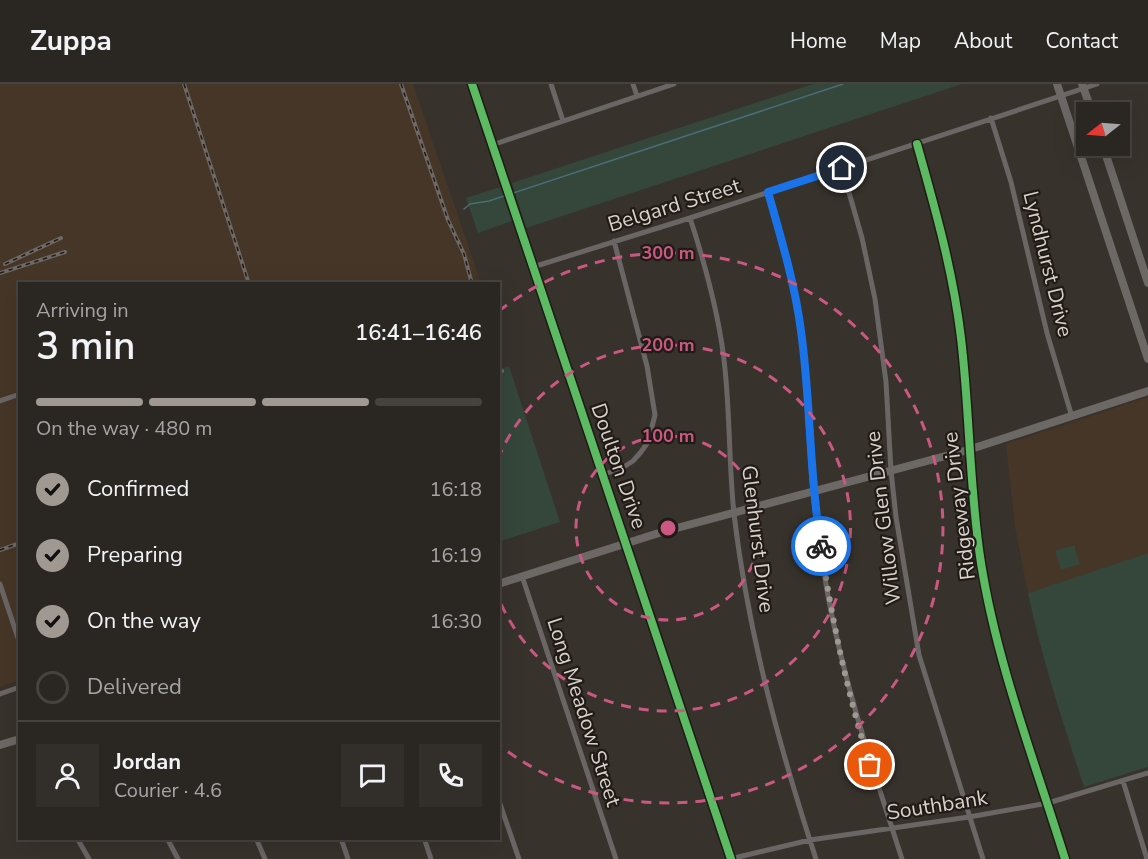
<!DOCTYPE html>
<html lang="en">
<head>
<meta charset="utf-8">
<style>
  :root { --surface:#2a2621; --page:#322e2a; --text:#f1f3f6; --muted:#a5a5a5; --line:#46433f; --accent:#a09992 }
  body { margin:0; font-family:"Nunito Sans",sans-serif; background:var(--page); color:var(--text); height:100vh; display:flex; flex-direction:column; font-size:22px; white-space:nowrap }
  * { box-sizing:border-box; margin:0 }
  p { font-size:20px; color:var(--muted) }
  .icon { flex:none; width:33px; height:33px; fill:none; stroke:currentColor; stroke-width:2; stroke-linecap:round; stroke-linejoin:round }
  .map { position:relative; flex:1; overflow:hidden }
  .details { position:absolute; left:18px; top:198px; width:482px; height:558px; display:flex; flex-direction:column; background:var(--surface); border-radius:0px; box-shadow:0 6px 24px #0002,0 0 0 2px var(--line) }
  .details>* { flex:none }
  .needle { width:39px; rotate:253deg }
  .tools { position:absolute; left:1076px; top:18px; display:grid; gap:12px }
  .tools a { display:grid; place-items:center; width:54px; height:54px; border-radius:0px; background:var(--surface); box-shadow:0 6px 24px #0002,0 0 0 2px var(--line); font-size:30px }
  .pin { position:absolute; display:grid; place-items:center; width:51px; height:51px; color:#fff; margin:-26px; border:3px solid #fff; border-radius:50%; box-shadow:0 2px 6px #0007 }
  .courier { position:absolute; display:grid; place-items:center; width:60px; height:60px; margin:-30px; border:4px solid #1a73e8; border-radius:50%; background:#fff; color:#222; box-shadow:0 2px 8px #0007 }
  .head em { font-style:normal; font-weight:600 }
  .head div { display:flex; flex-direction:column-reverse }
  .head { display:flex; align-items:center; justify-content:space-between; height:102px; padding:0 18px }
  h1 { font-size:39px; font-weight:600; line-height:45px }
  .bar { display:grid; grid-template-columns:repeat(4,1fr); gap:9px 6px; align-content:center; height:72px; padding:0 18px }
  .bar i { height:8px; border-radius:4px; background:var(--line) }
  .bar .on { background:var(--accent) }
  .bar p { grid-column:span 4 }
  .line { display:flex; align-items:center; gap:15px; padding:0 18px; border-top:2px solid var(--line) }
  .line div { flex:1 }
  .round { display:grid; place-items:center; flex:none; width:63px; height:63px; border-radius:0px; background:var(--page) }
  ol { padding:0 18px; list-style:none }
  li { display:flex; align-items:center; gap:18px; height:66px }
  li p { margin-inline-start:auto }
  li .icon { padding:6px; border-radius:50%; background:var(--accent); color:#111; stroke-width:4 }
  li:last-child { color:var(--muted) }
  li i { width:33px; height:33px; border:3px solid var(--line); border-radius:50% }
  header { display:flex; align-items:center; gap:36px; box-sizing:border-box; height:84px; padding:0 30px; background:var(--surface); border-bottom:2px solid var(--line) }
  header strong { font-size:28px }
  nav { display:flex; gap:33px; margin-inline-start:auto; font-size:21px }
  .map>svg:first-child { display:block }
  .built { fill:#463627 }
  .green { fill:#35463b }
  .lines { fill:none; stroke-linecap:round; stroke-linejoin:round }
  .stream { stroke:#4a6e76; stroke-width:1.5 }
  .street { stroke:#6a6665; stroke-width:5 }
  .secondary { stroke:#6c6866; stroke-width:8 }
  .rail-casing { stroke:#6e6967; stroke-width:4 }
  .rail { stroke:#201b16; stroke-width:1.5; stroke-dasharray:4.5; stroke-linecap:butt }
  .cycleway-casing { stroke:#201b16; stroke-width:11 }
  .cycleway { stroke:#5cba63; stroke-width:8 }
  .done { stroke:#a09992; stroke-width:6; stroke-dasharray:0 10.8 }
  .route { stroke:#1a73e8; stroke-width:8 }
  .ring { fill:none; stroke:#ca5882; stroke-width:3; stroke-dasharray:10 8 }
  .labels { text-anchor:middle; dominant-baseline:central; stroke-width:4.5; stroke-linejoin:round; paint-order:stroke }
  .street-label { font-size:21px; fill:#d8d0c9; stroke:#201b16 }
  .centre { fill:#ca5882; stroke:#201b16; stroke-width:3 }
  .ring-label { font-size:18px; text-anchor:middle; font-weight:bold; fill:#ca5882; stroke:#201b16; stroke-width:4.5; stroke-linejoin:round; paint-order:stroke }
</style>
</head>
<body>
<header>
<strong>Zuppa</strong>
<nav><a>Home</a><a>Map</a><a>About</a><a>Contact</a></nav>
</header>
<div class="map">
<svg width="1148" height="775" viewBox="0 0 1148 775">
  <rect width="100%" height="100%" fill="#38322c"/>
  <path class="built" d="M0,0H413L481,199L20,200L19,597L0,603Z
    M1148,313V469L1028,509L1015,443L1006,360Z"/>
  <path class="green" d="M813,0H962L526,144L512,99Z
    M500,103L512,137L478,149L466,114Z
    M509,282L560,438L498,458V286Z
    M1074,461L1080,480L1061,486L1055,467Z
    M1148,469V683L1084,703C1063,639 1042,575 1028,509Z"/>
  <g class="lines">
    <path class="stream" d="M464,125L470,120L489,117L843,0"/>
    <path class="street" d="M472,0L731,775
      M551,0L563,37
      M633,0L637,12
      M991,34L1011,98L1047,249L1072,333
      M917,60C935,124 953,187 961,254C970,329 969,404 981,479C997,580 1035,678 1065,775
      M492,61L674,0
      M842,84L862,154L875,215L886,298L891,387L896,433L919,571L983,775
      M768,108C781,154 795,199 801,245C809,300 808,354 813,409C817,443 822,478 828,512C845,603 874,688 902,775
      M690,134C706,183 720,233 725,285C730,333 729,382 734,430C748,548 779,662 816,775
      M533,183L690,134L1097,0
      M0,317L20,310
      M602,391L622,384L633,377L641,368L648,358L655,331L647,282L614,157
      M522,492L616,775
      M0,500L20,560
      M0,610L20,603
      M1123,697L1147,775
      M498,714L519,775
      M77,754L89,775
      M167,754L178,775
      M256,754L265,775
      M341,754L348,775
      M424,754L431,775
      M730,775L810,756L969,733L1048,719L1148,689"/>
    <path class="secondary" d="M1057,0L1148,275
      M1082,0L1092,28
      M1103,62L1148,199
      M498,500L662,448L968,366L1148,307
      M0,661L20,655"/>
    <g class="rail-casing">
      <path id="rail" d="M184,0L249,200
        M401,0L448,136L464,170L472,200
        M5,180L61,154
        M0,189L65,168
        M498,289L502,287
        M0,466L20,459"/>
    </g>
    <use href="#rail" class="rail"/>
    <g class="cycleway-casing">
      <path id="cycleway" d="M472,0L731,775
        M917,60C935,124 953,187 961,254C970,329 969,404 981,479C997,580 1035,678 1065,775"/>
    </g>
    <use href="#cycleway" class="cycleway"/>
  </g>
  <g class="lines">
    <path class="done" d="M821,462C832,536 847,609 870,681"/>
    <path class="route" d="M821,462C809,391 811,318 801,247C795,200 781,154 768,108L842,84"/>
  </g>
  <g class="ring">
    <circle cx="668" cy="444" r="92"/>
    <path d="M498 375A183 183 0 1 1 498 513"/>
    <path d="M499 227A275 275 0 1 1 499 661"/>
  </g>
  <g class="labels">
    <g class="street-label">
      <text transform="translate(674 121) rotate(-17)">Belgard Street</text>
      <text transform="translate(1048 180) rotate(76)">Lyndhurst Drive</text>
      <text transform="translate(619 382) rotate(71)">Doulton Drive</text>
      <text transform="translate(959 422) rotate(-97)">Ridgeway Drive</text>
      <text transform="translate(883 434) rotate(-97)">Willow Glen Drive</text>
      <text transform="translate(758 455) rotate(83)">Glenhurst Drive</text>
      <text transform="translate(584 628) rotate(72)">Long Meadow Street</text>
      <text transform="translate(937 721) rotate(-9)">Southbank</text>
    </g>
  </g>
  <circle cx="668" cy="444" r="9" class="centre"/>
  <g class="ring-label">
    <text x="668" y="175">300 m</text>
    <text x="668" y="267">200 m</text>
    <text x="668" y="358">100 m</text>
  </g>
</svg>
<div class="tools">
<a><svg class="needle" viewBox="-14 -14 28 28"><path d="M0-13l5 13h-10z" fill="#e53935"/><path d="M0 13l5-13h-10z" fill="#a5a5a5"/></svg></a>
</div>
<div class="pin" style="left:870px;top:681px;background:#ea580c"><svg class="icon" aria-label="bag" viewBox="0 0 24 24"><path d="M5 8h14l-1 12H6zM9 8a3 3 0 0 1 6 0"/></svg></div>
<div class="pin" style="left:842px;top:84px;background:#1f2937"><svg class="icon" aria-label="home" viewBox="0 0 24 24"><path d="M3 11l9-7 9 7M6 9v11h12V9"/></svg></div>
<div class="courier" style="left:821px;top:462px"><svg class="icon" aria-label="bike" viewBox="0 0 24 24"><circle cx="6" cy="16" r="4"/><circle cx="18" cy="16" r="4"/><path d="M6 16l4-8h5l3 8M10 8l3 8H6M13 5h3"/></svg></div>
<section class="details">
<div class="head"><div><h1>3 min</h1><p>Arriving in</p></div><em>16:41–16:46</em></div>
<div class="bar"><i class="on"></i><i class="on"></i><i class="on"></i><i></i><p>On the way · 480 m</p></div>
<ol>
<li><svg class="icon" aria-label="check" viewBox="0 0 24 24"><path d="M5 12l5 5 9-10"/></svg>Confirmed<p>16:18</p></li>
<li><svg class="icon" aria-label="check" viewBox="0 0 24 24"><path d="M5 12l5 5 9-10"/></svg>Preparing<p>16:19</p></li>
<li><svg class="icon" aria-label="check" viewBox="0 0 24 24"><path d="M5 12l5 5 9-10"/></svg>On the way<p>16:30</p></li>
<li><i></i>Delivered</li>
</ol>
<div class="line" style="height:108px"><a class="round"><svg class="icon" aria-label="person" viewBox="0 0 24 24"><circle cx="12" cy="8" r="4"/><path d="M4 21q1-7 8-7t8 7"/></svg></a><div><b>Jordan</b><p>Courier · 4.6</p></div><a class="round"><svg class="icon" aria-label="chat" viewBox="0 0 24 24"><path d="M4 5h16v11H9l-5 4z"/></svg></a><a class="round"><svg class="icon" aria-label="phone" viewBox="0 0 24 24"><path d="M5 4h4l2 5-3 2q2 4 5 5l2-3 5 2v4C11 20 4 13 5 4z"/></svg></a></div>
</section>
</div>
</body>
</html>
